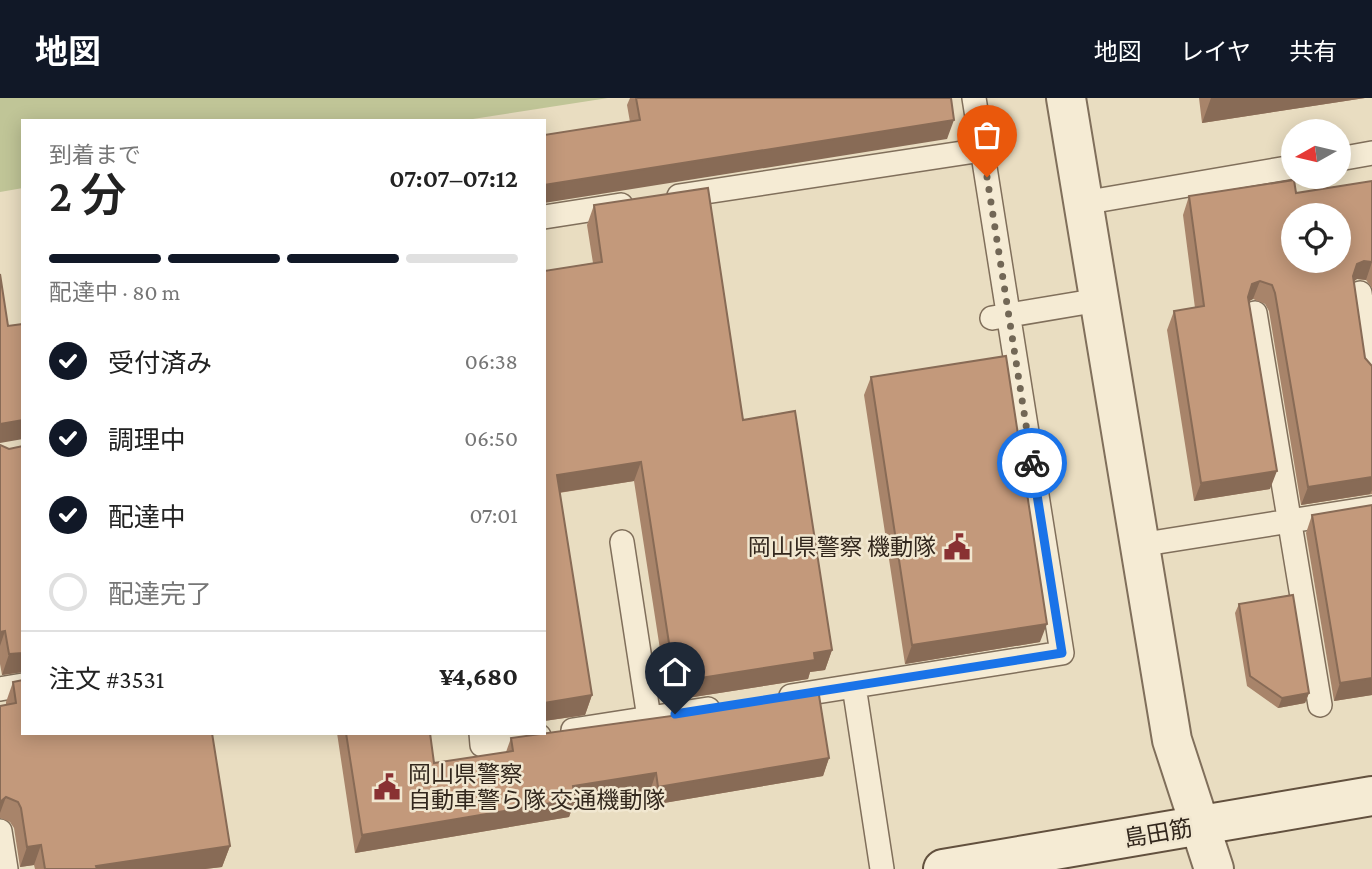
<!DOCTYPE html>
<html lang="ja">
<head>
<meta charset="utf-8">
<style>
  :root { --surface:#fff; --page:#f6f6f6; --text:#222; --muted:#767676; --line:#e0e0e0; --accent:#111827 }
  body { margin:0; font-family:"Crimson Pro","Noto Sans JP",serif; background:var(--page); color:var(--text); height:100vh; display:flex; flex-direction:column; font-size:26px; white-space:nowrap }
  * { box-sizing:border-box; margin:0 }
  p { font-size:23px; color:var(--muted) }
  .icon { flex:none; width:38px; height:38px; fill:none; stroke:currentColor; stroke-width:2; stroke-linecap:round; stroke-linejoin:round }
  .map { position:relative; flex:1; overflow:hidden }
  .side { position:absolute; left:21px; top:21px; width:525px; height:616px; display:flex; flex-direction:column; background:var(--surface); border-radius:0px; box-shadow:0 4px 18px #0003 }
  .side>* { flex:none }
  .needle { width:46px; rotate:262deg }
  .buttons { position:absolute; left:1281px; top:21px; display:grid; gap:14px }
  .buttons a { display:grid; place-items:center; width:70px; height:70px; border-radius:50%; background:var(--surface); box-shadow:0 4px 18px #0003; font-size:35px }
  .pin { position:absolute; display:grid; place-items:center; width:60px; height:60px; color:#fff; margin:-72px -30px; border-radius:50% 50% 50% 0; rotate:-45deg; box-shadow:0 0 7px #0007 }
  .pin .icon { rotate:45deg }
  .courier { position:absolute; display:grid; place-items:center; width:70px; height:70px; margin:-35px; border:5px solid #1a73e8; border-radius:50%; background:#fff; color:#222; box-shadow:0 2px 9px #0007 }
  .overview em { font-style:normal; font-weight:600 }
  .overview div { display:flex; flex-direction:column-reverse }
  .overview { display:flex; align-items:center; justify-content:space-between; height:119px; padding:0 28px }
  h1 { font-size:46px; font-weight:600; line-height:52px }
  .bar { display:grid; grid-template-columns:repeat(4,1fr); gap:10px 7px; align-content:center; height:84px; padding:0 28px }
  .bar i { height:9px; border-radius:5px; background:var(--line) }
  .bar .current { background:var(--accent) }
  .bar p { grid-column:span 4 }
  .line { display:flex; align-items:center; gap:18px; padding:0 28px; border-top:2px solid var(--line) }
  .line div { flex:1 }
  ol { padding:0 28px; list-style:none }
  li { display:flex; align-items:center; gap:21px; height:77px }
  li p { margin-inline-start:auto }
  li .icon { padding:7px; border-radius:50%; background:var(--accent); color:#fff; stroke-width:4 }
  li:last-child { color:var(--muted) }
  li i { width:38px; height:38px; border:4px solid var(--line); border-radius:50% }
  header { display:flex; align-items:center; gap:42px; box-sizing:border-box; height:98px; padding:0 35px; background:var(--accent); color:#fff }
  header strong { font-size:33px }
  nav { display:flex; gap:38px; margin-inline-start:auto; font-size:24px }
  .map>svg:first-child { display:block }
  .green { fill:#c0c597 }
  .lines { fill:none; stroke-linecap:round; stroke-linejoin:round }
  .lane-casing { stroke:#806f5b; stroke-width:26 }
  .street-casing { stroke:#806f5b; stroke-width:42 }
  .secondary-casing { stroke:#62503e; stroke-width:42 }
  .lane { stroke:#f5ebd4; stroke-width:23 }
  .street { stroke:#f5ebd4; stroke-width:38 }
  .secondary { stroke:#f5ebd4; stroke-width:38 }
  .wall { fill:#a8846a }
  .shaded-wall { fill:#886b56 }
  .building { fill:#c3997b; stroke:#886b56; stroke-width:2; fill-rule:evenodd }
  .done { stroke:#726756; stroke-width:7; stroke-dasharray:0 12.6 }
  .route { stroke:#1a73e8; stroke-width:9 }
  .labels { text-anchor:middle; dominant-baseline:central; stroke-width:5; stroke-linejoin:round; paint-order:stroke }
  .poi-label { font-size:23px; fill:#32271d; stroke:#f1e7d0; text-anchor:end }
  .street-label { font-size:23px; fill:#32271d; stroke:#f1e7d0 }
</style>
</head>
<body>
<header>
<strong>地図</strong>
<nav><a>地図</a><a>レイヤ</a><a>共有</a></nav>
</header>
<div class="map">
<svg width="1372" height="771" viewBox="0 0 1372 771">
  <rect width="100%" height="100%" fill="#e9ddc1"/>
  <path class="green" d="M0,0H608L460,23H23V90L0,94Z"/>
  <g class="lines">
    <g class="lane-casing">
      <path id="lane" d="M1339,61L1372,55
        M679,98L982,52
        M1083,105L1293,69
        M544,119L621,107
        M1360,195L1372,275
        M1255,215L1320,607
        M992,220L1099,202
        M622,444L649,620
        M1139,447L1372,410
        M854,588L882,771
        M0,591L23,587
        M791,598L1062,555L974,0
        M573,632L708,611
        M481,635L482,647L539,638
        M0,733L6,771"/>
    </g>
    <g class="street-casing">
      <path id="street" d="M1066,0L1172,642L1214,771"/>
    </g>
    <g class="secondary-casing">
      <path id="secondary" d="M943,771L1372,698"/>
    </g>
    <use href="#lane" class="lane"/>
    <use href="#street" class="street"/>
    <use href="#secondary" class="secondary"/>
  </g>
  <path class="wall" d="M630,0H951L947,41L630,24L627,7Z
    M1199,0H1365L1202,25Z
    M1372,83V190L1366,182L1357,181L1354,183L1365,260L1372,268V396L1301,407L1269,213L1265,206L1253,201L1249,203L1270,391L1194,403L1167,232L1174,213L1195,210L1183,117L1189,98L1296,95Z
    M594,107L743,322L832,552L825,572L810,574L808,581L668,603L634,383L559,395L592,597L585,617L544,623V173L593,165L587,127Z
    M871,279L1040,544L905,566L864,297Z
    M0,347L9,351L23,348V574L2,577L0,566Z
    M1372,407V597L1334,603L1306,435L1312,417Z
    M1239,506L1309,595L1305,605L1278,610L1247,588L1235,515Z
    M13,584L230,748L222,769L205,771H35L34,767L20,769L14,730L10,724L0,720V608L6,607V604Z
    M678,613L829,660L823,678L652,707L650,693L574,705L569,719L355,755L337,635H430L434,665L506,654L511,640L677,617Z"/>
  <path class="shaded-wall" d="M1211,0H1365L1202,25Z
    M954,22L947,41L544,105V87Z
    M1364,163L1372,164L1366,182L1357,181L1351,185L1357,166Z
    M1260,183L1253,201L1246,205L1252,186Z
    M23,322V341L0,345V326Z
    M641,364L634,383L550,396L557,377Z
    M1277,373L1270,391L1194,403L1201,385Z
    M1372,379V392L1370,396L1301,407L1308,389Z
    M1047,526L1040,544L905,566L912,547Z
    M5,533L0,548V534Z
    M832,552L825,572L810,574L808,581L668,603L675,584Z
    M23,555V574L2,577L9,556Z
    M1372,580V597L1334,603L1340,585Z
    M1309,595L1305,605L1278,610L1282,600Z
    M592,597L585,617L544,623V605Z
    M829,660L823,678L652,707L658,689Z
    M656,675L650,693L574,705L569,719L355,755L362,737L573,688Z
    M6,699L0,715V704Z
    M41,747L34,767L20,769L27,749Z
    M230,748L222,769L205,771H95L96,768Z"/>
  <path class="building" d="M636,0H951L954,22L544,87V37L640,22Z
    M1294,82L1296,95L1372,83V164L1364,163L1357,166L1353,178L1365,260L1372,268V379L1308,389L1275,195L1272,187L1260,183L1252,186L1248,199L1277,373L1201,385L1174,213L1204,208L1189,98ZM1293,117H1339V163H1293Z
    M708,90L743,322L795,313L832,552L814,555L815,562L675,584L641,364L557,377L592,597L544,605V173L602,164L594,107Z
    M0,176L8,228L23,226V322L0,326Z
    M1006,258L1047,526L912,547L871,279Z
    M0,347L9,351L23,348V555L9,556L5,533L0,534Z
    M1372,407V580L1340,585L1312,417Z
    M1293,497L1309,595L1282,600L1250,578L1239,506Z
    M23,582V635H212L230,748L96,768L97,771H45L41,747L27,749L21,710L18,704L6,699L0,704V608L16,605L13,584Z
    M818,591L829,660L658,689L656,675L573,688L575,701L362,737L346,635H430L434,665L513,653L511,640L679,617L678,613Z"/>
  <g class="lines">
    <path class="done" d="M987,79L1032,365"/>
    <path class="route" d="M675,616L1062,555L1032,365"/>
  </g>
  <defs>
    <g id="civic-bare" transform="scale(2.1)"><path d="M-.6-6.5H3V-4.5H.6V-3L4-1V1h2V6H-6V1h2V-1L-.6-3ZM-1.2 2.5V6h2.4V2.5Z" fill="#893132" stroke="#f1e7d0" stroke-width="2.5" paint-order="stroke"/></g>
  </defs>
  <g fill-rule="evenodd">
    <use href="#civic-bare" x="957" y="449"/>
    <use href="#civic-bare" x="387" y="689"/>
  </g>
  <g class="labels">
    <g class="poi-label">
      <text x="936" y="449">岡山県警察 機動隊</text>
      <text x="408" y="676" text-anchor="start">岡山県警察<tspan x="408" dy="26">自動車警ら隊 交通機動隊</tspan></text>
    </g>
    <g class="street-label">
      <text transform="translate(1158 735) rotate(-10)">島田筋</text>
    </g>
  </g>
</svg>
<div class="buttons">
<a><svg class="needle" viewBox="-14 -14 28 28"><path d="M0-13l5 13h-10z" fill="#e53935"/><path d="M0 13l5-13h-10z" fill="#767676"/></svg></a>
<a><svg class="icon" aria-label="locate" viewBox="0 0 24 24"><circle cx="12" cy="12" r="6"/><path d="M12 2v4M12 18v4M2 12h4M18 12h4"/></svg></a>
</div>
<div class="pin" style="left:987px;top:79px;background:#ea580c"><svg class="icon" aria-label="bag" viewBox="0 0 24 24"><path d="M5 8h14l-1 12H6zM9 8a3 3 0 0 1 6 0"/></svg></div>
<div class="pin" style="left:675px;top:616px;background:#1f2937"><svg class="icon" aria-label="home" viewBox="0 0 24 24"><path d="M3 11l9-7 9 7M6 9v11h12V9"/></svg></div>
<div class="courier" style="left:1032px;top:365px"><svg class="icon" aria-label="bike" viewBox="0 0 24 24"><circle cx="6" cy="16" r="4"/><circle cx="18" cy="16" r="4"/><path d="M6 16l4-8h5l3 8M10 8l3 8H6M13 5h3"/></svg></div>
<section class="side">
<div class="overview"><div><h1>2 分</h1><p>到着まで</p></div><em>07:07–07:12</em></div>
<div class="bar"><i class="current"></i><i class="current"></i><i class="current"></i><i></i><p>配達中 · 80 m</p></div>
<ol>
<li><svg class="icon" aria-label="check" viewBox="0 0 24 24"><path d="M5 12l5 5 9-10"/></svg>受付済み<p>06:38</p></li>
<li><svg class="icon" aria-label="check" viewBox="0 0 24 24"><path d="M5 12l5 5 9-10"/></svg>調理中<p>06:50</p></li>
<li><svg class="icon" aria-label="check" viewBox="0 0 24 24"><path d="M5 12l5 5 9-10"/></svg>配達中<p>07:01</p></li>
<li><i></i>配達完了</li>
</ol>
<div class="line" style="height:91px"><div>注文 #3531</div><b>¥4,680</b></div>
</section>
</div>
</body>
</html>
